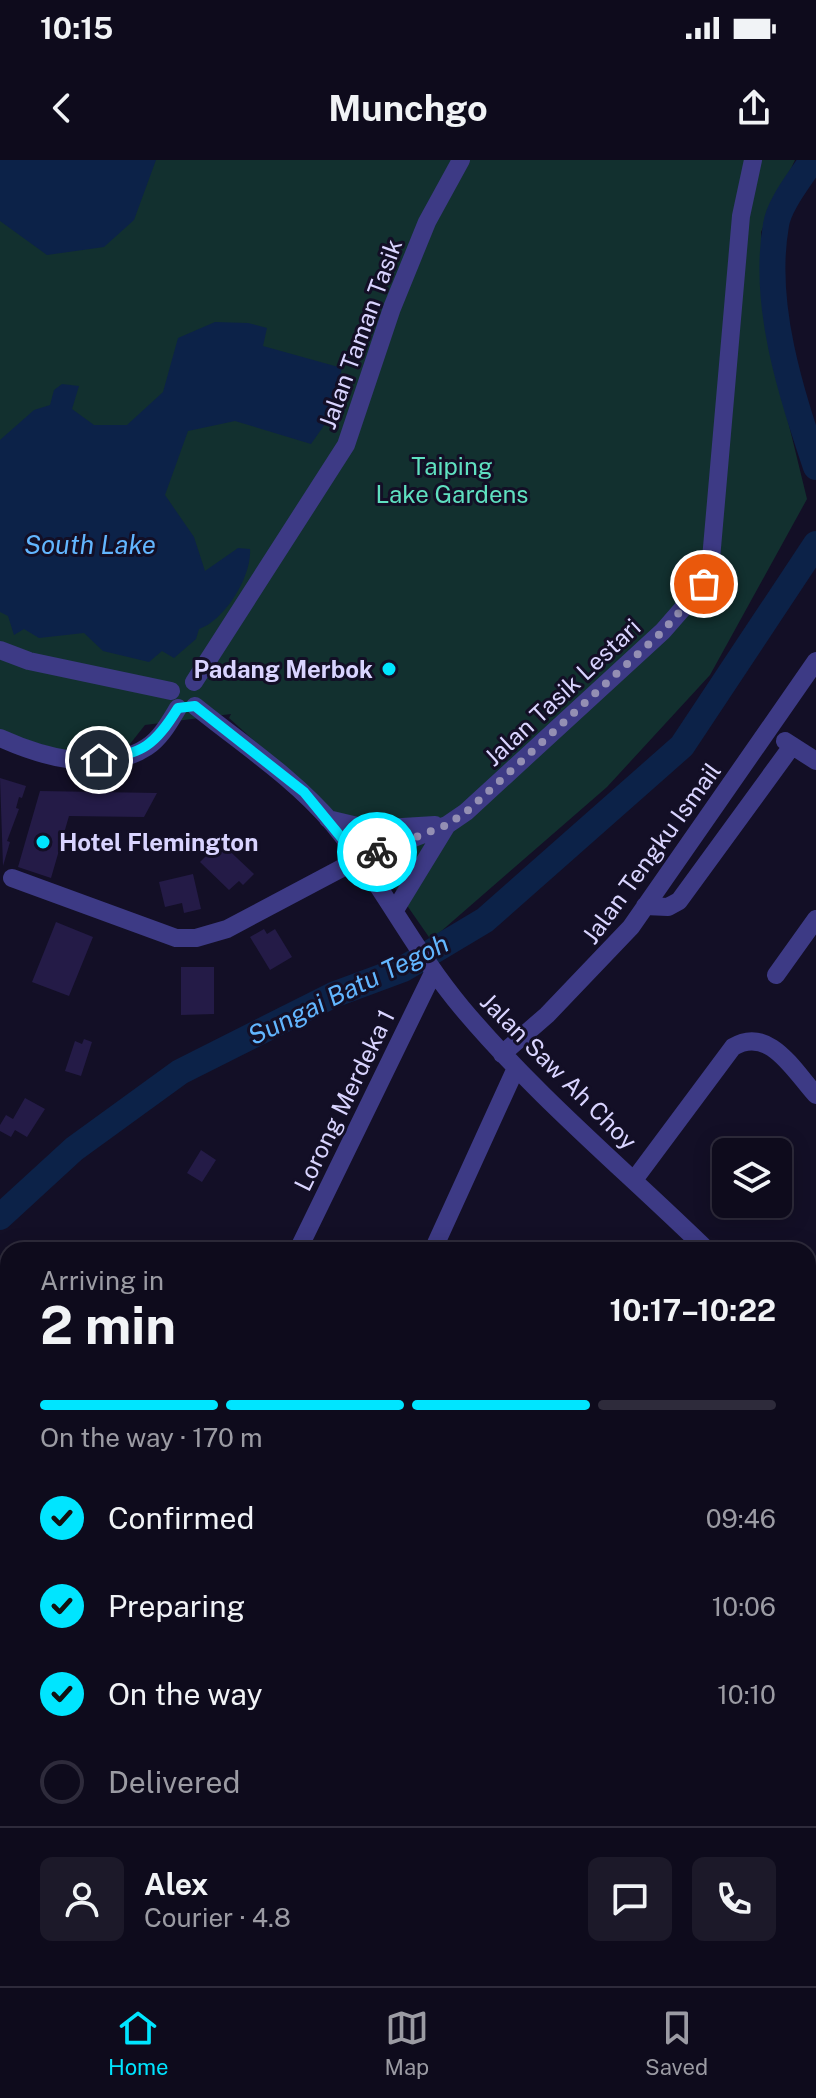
<!DOCTYPE html>
<html lang="en">
<head>
<meta charset="utf-8">
<style>
  :root { --surface:#0e0b1c; --page:#1c1929; --text:#f1f3f6; --muted:#9b9ba3; --line:#2e2b3b; --accent:#00e5ff }
  body { margin:0; font-family:"Public Sans",sans-serif; background:var(--page); color:var(--text); height:100vh; display:flex; flex-direction:column; font-size:30px; white-space:nowrap }
  * { box-sizing:border-box; margin:0 }
  p { font-size:26px; color:var(--muted) }
  .icon { flex:none; width:44px; height:44px; fill:none; stroke:currentColor; stroke-width:2; stroke-linecap:round; stroke-linejoin:round }
  .map { position:relative; flex:1; overflow:hidden }
  .drawer { position:absolute; left:0px; top:1082px; width:816px; height:744px; display:flex; flex-direction:column; background:var(--surface); border-radius:24px 24px 0 0; box-shadow:0 4px 20px #0003,0 0 0 2px var(--line) }
  .drawer>* { flex:none }
  .controls { position:absolute; left:712px; top:978px; display:grid; gap:16px }
  .controls a { display:grid; place-items:center; width:80px; height:80px; border-radius:12px; background:var(--surface); box-shadow:0 4px 20px #0003,0 0 0 2px var(--line); font-size:40px }
  .pin { position:absolute; display:grid; place-items:center; width:68px; height:68px; color:#fff; margin:-34px; border:4px solid #fff; border-radius:50%; box-shadow:0 2px 8px #0007 }
  .courier { position:absolute; display:grid; place-items:center; width:80px; height:80px; margin:-40px; border:6px solid #00e5ff; border-radius:50%; background:#fff; color:#222; box-shadow:0 2px 10px #0007 }
  .head em { font-style:normal; font-weight:700 }
  .head div { display:flex; flex-direction:column-reverse }
  .head { display:flex; align-items:center; justify-content:space-between; height:136px; padding:0 40px }
  h1 { font-size:52px; font-weight:700; line-height:60px }
  .bar { display:grid; grid-template-columns:repeat(4,1fr); gap:12px 8px; align-content:center; height:96px; padding:0 40px }
  .bar i { height:10px; border-radius:6px; background:var(--line) }
  .bar .active { background:var(--accent) }
  .bar p { grid-column:span 4 }
  .line { display:flex; align-items:center; gap:20px; padding:0 40px; border-top:2px solid var(--line) }
  .line div { flex:1 }
  .round { display:grid; place-items:center; flex:none; width:84px; height:84px; border-radius:12px; background:var(--page) }
  ol { padding:0 40px; list-style:none }
  li { display:flex; align-items:center; gap:24px; height:88px }
  li p { margin-inline-start:auto }
  li .icon { padding:8px; border-radius:50%; background:var(--accent); color:#111; stroke-width:4 }
  li:last-child { color:var(--muted) }
  li i { width:44px; height:44px; border:4px solid var(--line); border-radius:50% }
  .status { display:flex; justify-content:space-between; align-items:center; height:56px; padding:0 40px; background:var(--surface); direction:ltr }
  .status svg { height:22px; fill:currentColor }
  header { display:flex; justify-content:space-between; align-items:center; height:104px; padding:0 40px; background:var(--surface); font-size:36px; font-weight:700 }
  .tab-bar { display:flex; justify-content:space-around; align-items:center; height:112px; border-top:2px solid var(--line); background:var(--surface); font-size:22px; color:var(--muted) }
  .tab-bar a { display:grid; justify-items:center; gap:4px }
  .tab-bar .active { color:var(--accent) }
  .map>svg:first-child { display:block }
  .green { fill:#12302f }
  .water { fill:#0c2248 }
  .lines { fill:none; stroke-linecap:round; stroke-linejoin:round }
  .river { stroke:#0c2248; stroke-width:26 }
  .building { fill:#241b47 }
  .minor { stroke:#3d3a85; stroke-width:18 }
  .done { stroke:#948fb3; stroke-width:8; stroke-dasharray:0 14.4 }
  .route { stroke:#00e5ff; stroke-width:10 }
  .poi-dot { fill:#00e5ff; stroke:#130f26; stroke-width:3 }
  .labels { text-anchor:middle; dominant-baseline:central; stroke-width:6; stroke-linejoin:round; paint-order:stroke }
  .street-label { font-size:24px; fill:#d9d4ff; stroke:#130f26 }
  .park-label { font-size:24px; fill:#5fe0c0; stroke:#130f26 }
  .poi-label { font-size:24px; font-weight:bold; fill:#d9d4ff; stroke:#130f26; text-anchor:end }
  .water-label { font-size:26px; font-style:italic; fill:#62b6ff; stroke:#130f26 }
</style>
</head>
<body>
<div class="status"><b>10:15</b><svg viewBox="0 0 49 12"><path d="M0 12V9h3v3zM5 12V6h3v6zM10 12V3h3v9zM15 12V0h3v12zM26 1h20v11H26zM47 4h2v5h-2z"/></svg></div>
<header><svg class="icon" aria-label="back" viewBox="0 0 24 24"><path d="M15 5l-7 7 7 7"/></svg>Munchgo<svg class="icon" aria-label="share" viewBox="0 0 24 24"><path d="M12 15V3M7 8l5-5 5 5M5 13v7h14v-7"/></svg></header>
<div class="map">
<svg width="816" height="1826" viewBox="0 0 816 1826">
  <rect width="100%" height="100%" fill="#130f26"/>
  <path class="green" d="M0,0H795L761,72L769,183L807,339L710,515L607,627L431,780L358,675L229,558L231,554L145,565L126,589L80,596L0,572Z"/>
  <path class="water" d="M0,0H156L134,60L104,87L47,95L0,61Z
    M215,162L248,163L267,168L263,186L342,208L332,254L311,284L235,261L188,271L165,335L194,377L205,411L238,388L250,389C252,416 225,460 199,469L196,479L174,498L162,491L149,502L103,491L84,473L39,478L24,469L14,475L8,456L0,452V280L34,250L50,245L54,230L62,224L79,226L72,249L94,265H127L163,232L178,178Z"/>
  <g class="lines">
    <path class="river" d="M812,0C801,18 779,44 776,65C762,145 791,232 816,307
      M0,1057L74,989L180,912L333,835L403,809L485,760L682,586L816,384"/>
  </g>
  <path class="building" d="M0,618L26,626L22,638L19,637L16,648L19,649L7,681L10,682L3,706Z
    M40,631L157,633L144,657L69,656L51,718L18,707Z
    M220,682L254,714L243,725L239,721L229,730L200,702Z
    M193,714L201,749L184,753L182,743L165,747L159,722Z
    M56,762L93,777L69,836L32,822Z
    M264,769L267,774L275,769L292,797L270,810L250,777Z
    M181,807H214V854L181,855Z
    M84,879L92,882L81,916L65,911L75,881L82,884Z
    M25,938L45,949L27,977L15,970L11,977L0,971V965L6,955L13,959Z
    M201,990L216,1000L202,1022L187,1013Z"/>
  <g class="lines">
    <path class="minor" d="M0,490L29,501L171,531
      M194,522L346,285L392,148L427,62L461,0
      M195,546C242,584 294,618 333,664C381,722 414,791 462,848C536,936 625,1010 707,1090
      M0,578C42,597 104,615 147,587C161,578 170,561 178,548
      M785,581L816,601
      M328,659L370,669L435,665
      M12,718L176,778H196L227,769L359,699L447,665L466,652L663,471L704,424L711,399L741,56L753,0
      M645,746L668,747L679,741L792,586
      M395,750L447,665
      M776,815L816,759
      M502,894L547,855L631,767L816,501
      M634,1020L733,887C769,865 794,911 816,935
      M298,1090L434,811
      M433,1090L516,908
      M808,1197L816,1207
      M0,1198L8,1195
      M0,1454L8,1437
      M808,1551L816,1553
      M0,1697L8,1702
      M808,1796L816,1781
      M200,1818L213,1826
      M533,1824V1826
      M321,1826L325,1818
      M792,1826L796,1818"/>
  </g>
  <g class="lines">
    <path class="done" d="M377,692L447,665L466,652L663,471L704,424"/>
    <path class="route" d="M99,600C143,594 155,585 178,548L195,546L304,632L359,699L377,692"/>
  </g>
  <g class="poi-dot">
    <circle cx="389" cy="509" r="8"/>
    <circle cx="43" cy="682" r="8"/>
  </g>
  <g class="labels">
    <g class="street-label">
      <text transform="translate(360 174) rotate(-70)">Jalan Taman Tasik</text>
      <text transform="translate(562 532) rotate(-43)">Jalan Tasik Lestari</text>
      <text transform="translate(651 693) rotate(-54)">Jalan Tengku Ismail</text>
      <text transform="translate(559 911) rotate(45)">Jalan Saw Ah Choy</text>
      <text transform="translate(344 940) rotate(-64)">Lorong Merdeka 1</text>
    </g>
    <g class="park-label">
      <text x="452" y="306">Taiping<tspan x="452" dy="28">Lake Gardens</tspan></text>
    </g>
    <g class="poi-label">
      <text x="373" y="509">Padang Merbok</text>
      <text x="59" y="682" text-anchor="start">Hotel Flemington</text>
    </g>
    <g class="water-label">
      <text x="90" y="384">South Lake</text>
      <text transform="translate(348 829) rotate(-26)">Sungai Batu Tegoh</text>
    </g>
  </g>
</svg>
<div class="controls">
<a><svg class="icon" aria-label="layers" viewBox="0 0 24 24"><path d="M12 4l9 5-9 5-9-5zM3 14l9 5 9-5"/></svg></a>
</div>
<div class="pin" style="left:704px;top:424px;background:#ea580c"><svg class="icon" aria-label="bag" viewBox="0 0 24 24"><path d="M5 8h14l-1 12H6zM9 8a3 3 0 0 1 6 0"/></svg></div>
<div class="pin" style="left:99px;top:600px;background:#1f2937"><svg class="icon" aria-label="home" viewBox="0 0 24 24"><path d="M3 11l9-7 9 7M6 9v11h12V9"/></svg></div>
<div class="courier" style="left:377px;top:692px"><svg class="icon" aria-label="bike" viewBox="0 0 24 24"><circle cx="6" cy="16" r="4"/><circle cx="18" cy="16" r="4"/><path d="M6 16l4-8h5l3 8M10 8l3 8H6M13 5h3"/></svg></div>
<section class="drawer">
<div class="head"><div><h1>2 min</h1><p>Arriving in</p></div><em>10:17–10:22</em></div>
<div class="bar"><i class="active"></i><i class="active"></i><i class="active"></i><i></i><p>On the way · 170 m</p></div>
<ol>
<li><svg class="icon" aria-label="check" viewBox="0 0 24 24"><path d="M5 12l5 5 9-10"/></svg>Confirmed<p>09:46</p></li>
<li><svg class="icon" aria-label="check" viewBox="0 0 24 24"><path d="M5 12l5 5 9-10"/></svg>Preparing<p>10:06</p></li>
<li><svg class="icon" aria-label="check" viewBox="0 0 24 24"><path d="M5 12l5 5 9-10"/></svg>On the way<p>10:10</p></li>
<li><i></i>Delivered</li>
</ol>
<div class="line" style="height:144px"><a class="round"><svg class="icon" aria-label="person" viewBox="0 0 24 24"><circle cx="12" cy="8" r="4"/><path d="M4 21q1-7 8-7t8 7"/></svg></a><div><b>Alex</b><p>Courier · 4.8</p></div><a class="round"><svg class="icon" aria-label="chat" viewBox="0 0 24 24"><path d="M4 5h16v11H9l-5 4z"/></svg></a><a class="round"><svg class="icon" aria-label="phone" viewBox="0 0 24 24"><path d="M5 4h4l2 5-3 2q2 4 5 5l2-3 5 2v4C11 20 4 13 5 4z"/></svg></a></div>
</section>
</div>
<nav class="tab-bar">
<a class="active"><svg class="icon" aria-label="home" viewBox="0 0 24 24"><path d="M3 11l9-7 9 7M6 9v11h12V9"/></svg>Home</a>
<a><svg class="icon" aria-label="map" viewBox="0 0 24 24"><path d="M3 6l6-2 6 2 6-2v14l-6 2-6-2-6 2zM9 4v14M15 6v14"/></svg>Map</a>
<a><svg class="icon" aria-label="saved" viewBox="0 0 24 24"><path d="M7 4h10v16l-5-4-5 4z"/></svg>Saved</a>
</nav>
</body>
</html>
